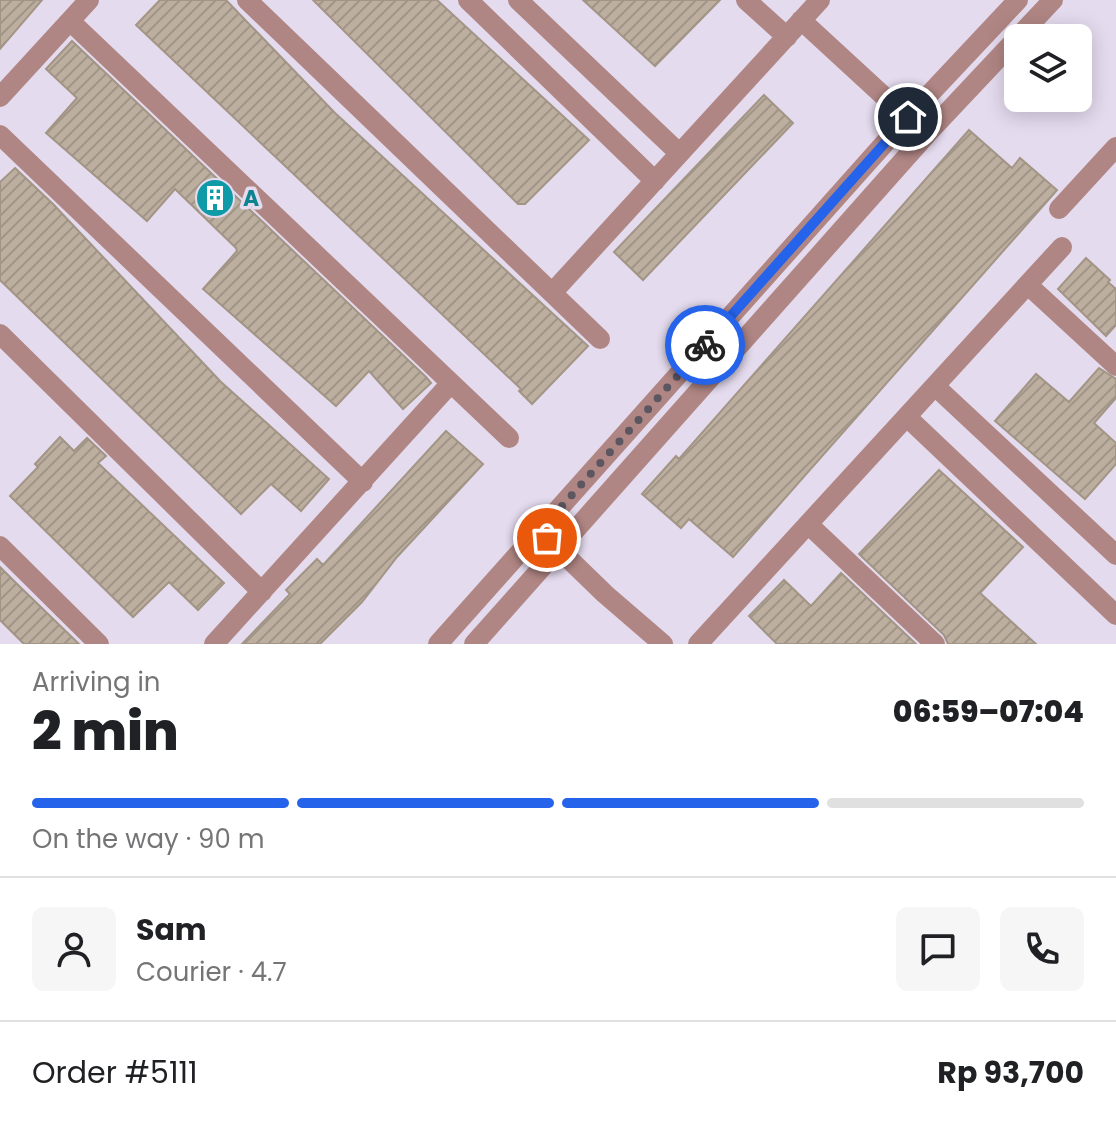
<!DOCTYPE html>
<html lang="en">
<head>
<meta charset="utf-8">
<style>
  :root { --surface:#fff; --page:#f6f6f6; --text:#202124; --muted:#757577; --line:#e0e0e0; --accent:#2563eb }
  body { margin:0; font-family:Poppins,sans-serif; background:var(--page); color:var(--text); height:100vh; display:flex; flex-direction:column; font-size:30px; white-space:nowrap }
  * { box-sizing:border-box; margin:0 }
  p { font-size:26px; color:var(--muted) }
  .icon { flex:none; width:44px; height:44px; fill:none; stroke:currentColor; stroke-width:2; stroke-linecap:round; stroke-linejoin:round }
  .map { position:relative; height:644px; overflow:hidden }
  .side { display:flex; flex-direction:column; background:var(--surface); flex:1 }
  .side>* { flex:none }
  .fabs { position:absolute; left:1004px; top:24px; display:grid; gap:16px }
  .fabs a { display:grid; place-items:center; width:88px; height:88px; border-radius:12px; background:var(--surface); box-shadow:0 4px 20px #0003; font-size:40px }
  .pin { position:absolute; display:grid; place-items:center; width:68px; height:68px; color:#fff; margin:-34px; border:4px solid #fff; border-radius:50%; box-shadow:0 2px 8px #0007 }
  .courier { position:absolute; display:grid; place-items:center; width:80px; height:80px; margin:-40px; border:6px solid #2563eb; border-radius:50%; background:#fff; color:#222; box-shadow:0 2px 10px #0007 }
  .overview em { font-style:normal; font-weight:800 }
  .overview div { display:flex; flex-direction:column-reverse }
  .overview { display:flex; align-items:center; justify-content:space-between; height:136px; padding:0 32px }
  h1 { font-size:52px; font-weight:800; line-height:60px }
  .bar { display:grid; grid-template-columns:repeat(4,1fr); gap:12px 8px; align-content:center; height:96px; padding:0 32px }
  .bar i { height:10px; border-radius:6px; background:var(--line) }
  .bar .on { background:var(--accent) }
  .bar p { grid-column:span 4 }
  .line { display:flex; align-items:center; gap:20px; padding:0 32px; border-top:2px solid var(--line) }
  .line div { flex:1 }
  .round { display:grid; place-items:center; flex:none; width:84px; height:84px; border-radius:12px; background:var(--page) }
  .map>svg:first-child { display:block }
  .building { fill:url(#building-hatch); stroke:#a29585; stroke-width:2 }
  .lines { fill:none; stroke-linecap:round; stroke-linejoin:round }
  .minor { stroke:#b08684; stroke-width:20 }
  .tertiary { stroke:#b08684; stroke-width:20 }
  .done { stroke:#5b5660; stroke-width:8; stroke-dasharray:0 14.4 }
  .route { stroke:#2563eb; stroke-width:10 }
  .labels { text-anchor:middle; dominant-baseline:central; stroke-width:7; stroke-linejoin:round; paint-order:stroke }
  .culture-label { font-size:22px; font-weight:bold; fill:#0d838f; stroke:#e4dbee; text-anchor:start }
</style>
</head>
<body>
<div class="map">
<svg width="1116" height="644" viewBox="0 0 1116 644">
  <defs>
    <pattern id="building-hatch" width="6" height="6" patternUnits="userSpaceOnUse" patternTransform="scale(2)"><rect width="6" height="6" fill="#bcaf9f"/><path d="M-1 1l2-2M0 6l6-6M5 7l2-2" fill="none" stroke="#a19588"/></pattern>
  </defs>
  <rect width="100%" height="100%" fill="#e4dbee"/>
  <path class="building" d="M0,0H42L0,49Z
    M160,0H226L335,113L588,346L532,404L519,391L521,389L136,25Z
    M313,0H437L589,140L525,204H518Z
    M583,0H720L655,66Z
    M72,41L426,377L431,383L403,409L369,371L336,406L203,289L237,251L236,248L175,189L147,221L46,133L77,98L46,69Z
    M764,95L793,123L643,280L614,252Z
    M969,130L1012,168L1020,158L1057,190L733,557L689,519L681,528L642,494L676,456L679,459Z
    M15,168L53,204L221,382L329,479L301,511L271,484L241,514L0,280V182Z
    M1086,258L1110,280L1108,282L1116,289V325L1106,336L1058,289Z
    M1099,368L1116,379V398L1094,423L1116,443V464L1085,499L995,421L1036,374L1069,402Z
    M446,431L483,464L397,557L362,602L320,644H242L290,594L286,590L317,559L323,565Z
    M60,437L74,451L87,438L106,456L98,463L224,583L198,610L169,582L133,617L10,496L38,467L35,464Z
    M939,470L1023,547L980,593L1036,644H948L944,635L859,554Z
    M0,567L15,582L79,644H24L0,620Z
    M841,573L916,644H777L749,616L784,580L811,606Z"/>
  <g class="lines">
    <path class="minor" d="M247,0L600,339
      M468,0L655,181
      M518,0L679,153
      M746,0L787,37
      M801,20L926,135
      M70,21L509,438
      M0,97L89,0
      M0,135L363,482
      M1059,209L1116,147
      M1028,285L1116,366
      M552,293L820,0
      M0,334L262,592
      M935,386L1116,555
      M907,417L1116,615
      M808,524L935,644
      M540,531L605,594L663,644
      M0,546L99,644
      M214,644L451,383
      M698,644L1062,247"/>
    <path class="tertiary" d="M438,644L908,117L1018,0
      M474,644L926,135L1053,0"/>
  </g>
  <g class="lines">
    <path class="done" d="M547,538L540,531L705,345"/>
    <path class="route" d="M705,345L908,117"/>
  </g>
  <defs>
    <g id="building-disc" transform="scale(2)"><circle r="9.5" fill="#0f9aa8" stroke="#e4dbee"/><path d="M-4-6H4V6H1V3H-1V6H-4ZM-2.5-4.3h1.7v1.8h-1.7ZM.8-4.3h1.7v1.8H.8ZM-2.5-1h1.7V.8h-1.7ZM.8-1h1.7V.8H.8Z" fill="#fff"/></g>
  </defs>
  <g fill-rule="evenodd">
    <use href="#building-disc" x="215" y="198"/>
  </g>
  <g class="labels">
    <g class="culture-label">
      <text x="243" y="198">A</text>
    </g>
  </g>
</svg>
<div class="fabs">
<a><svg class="icon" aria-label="layers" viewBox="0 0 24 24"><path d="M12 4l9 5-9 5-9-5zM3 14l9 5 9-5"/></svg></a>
</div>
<div class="pin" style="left:547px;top:538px;background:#ea580c"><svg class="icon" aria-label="bag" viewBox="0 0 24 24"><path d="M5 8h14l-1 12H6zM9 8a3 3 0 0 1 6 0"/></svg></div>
<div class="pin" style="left:908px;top:117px;background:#1f2937"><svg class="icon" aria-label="home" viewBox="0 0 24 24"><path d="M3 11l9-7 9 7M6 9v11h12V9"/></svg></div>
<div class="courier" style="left:705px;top:345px"><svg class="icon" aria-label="bike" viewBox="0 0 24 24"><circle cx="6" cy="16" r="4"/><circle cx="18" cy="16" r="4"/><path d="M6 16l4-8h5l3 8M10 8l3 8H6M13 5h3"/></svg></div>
</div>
<section class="side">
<div class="overview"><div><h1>2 min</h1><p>Arriving in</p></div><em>06:59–07:04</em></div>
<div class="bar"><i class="on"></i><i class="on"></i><i class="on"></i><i></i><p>On the way · 90 m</p></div>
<div class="line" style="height:144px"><a class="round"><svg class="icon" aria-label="person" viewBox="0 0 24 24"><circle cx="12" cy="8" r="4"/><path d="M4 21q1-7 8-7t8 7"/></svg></a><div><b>Sam</b><p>Courier · 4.7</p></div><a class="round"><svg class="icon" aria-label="chat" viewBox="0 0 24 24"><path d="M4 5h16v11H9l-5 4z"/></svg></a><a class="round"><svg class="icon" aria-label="phone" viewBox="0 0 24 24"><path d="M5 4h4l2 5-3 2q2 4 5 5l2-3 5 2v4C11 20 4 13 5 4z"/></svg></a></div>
<div class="line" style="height:104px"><div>Order #5111</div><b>Rp 93,700</b></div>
</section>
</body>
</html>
